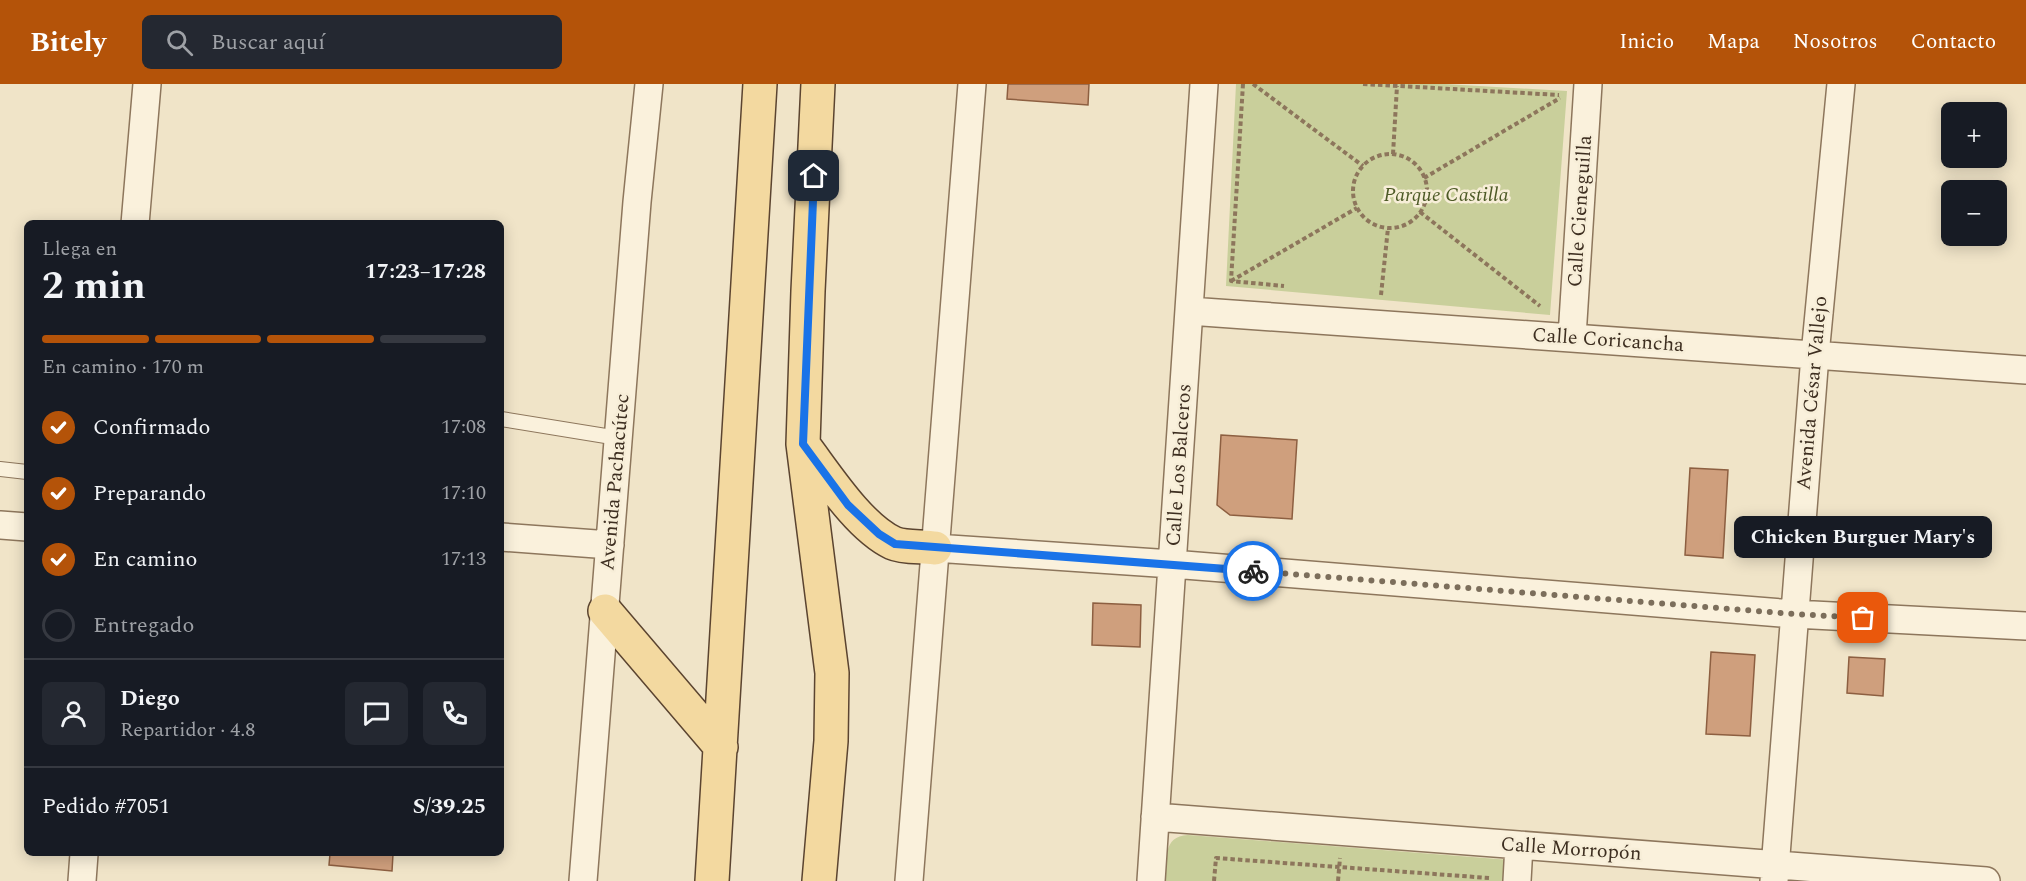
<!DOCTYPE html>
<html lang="es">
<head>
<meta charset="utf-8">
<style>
  :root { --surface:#171b24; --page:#242831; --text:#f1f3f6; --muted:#9ea1a6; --line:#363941; --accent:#b45309 }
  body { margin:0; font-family:Spectral,serif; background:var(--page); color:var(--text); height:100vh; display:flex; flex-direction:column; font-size:22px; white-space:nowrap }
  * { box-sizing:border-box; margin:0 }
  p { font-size:20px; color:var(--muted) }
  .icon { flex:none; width:33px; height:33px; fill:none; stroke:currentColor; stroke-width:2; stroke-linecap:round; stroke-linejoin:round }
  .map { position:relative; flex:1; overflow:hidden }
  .sheet { position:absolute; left:24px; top:136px; width:480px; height:636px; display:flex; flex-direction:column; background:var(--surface); border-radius:9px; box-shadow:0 3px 15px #0003 }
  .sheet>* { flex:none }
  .buttons { position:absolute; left:1941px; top:18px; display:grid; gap:12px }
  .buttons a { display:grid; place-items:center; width:66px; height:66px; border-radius:9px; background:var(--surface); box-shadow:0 3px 15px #0003; font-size:30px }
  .pin { position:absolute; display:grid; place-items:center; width:51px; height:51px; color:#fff; margin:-26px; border-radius:12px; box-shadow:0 3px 9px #0006 }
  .courier { position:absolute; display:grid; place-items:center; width:60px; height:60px; margin:-30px; border:4px solid #1a73e8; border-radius:50%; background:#fff; color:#222; box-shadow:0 2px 8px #0007 }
  .bubble { position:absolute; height:42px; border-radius:9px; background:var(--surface); box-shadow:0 3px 15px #0003; font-size:20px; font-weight:700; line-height:42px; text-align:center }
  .headline em { font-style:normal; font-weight:700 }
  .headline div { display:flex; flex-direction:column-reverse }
  .headline { display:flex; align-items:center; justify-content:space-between; height:102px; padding:0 18px }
  h1 { font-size:39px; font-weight:700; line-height:45px }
  .bar { display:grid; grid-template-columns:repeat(4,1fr); gap:9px 6px; align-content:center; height:72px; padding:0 18px }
  .bar i { height:8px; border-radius:4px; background:var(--line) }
  .bar .selected { background:var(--accent) }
  .bar p { grid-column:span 4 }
  .line { display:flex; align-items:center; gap:15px; padding:0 18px; border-top:2px solid var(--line) }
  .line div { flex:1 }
  .round { display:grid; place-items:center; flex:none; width:63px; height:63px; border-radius:9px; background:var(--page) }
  ol { padding:0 18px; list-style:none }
  li { display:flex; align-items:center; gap:18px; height:66px }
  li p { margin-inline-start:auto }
  li .icon { padding:6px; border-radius:50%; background:var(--accent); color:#fff; stroke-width:4 }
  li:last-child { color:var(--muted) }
  li i { width:33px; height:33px; border:3px solid var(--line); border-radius:50% }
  header { display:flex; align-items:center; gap:36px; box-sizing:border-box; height:84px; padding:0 30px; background:var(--accent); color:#fff }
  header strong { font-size:28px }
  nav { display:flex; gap:33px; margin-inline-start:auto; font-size:21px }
  .search { width:420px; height:54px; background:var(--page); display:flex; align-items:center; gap:15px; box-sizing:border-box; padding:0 21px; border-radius:9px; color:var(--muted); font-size:22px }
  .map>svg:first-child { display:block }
  .green { fill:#c9cf9b }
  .building { fill:#cf9f7d; stroke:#8d5f41; stroke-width:1.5 }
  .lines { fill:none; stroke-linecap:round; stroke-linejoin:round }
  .lane-casing { stroke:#8d765c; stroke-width:16 }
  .street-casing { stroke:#8d765c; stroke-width:30 }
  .primary-casing { stroke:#5b4430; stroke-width:36 }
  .path { stroke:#8d765c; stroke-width:4; stroke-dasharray:4.5 3; stroke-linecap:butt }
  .lane { stroke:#faf1dc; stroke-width:14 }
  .street { stroke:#faf1dc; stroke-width:27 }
  .primary { stroke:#f3d9a0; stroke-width:33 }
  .done { stroke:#7c6e5b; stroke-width:6; stroke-dasharray:0 10.8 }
  .route { stroke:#1a73e8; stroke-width:8 }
  .labels { text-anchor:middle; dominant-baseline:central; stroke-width:5; stroke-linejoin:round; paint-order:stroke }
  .park-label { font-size:20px; font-style:italic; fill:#4d5a26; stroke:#f7eed8 }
  .street-label { font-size:20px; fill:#3d2e20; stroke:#f7eed8 }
</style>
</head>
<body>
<header>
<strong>Bitely</strong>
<div class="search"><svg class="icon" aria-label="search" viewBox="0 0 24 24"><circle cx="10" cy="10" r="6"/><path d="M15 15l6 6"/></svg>Buscar aquí</div>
<nav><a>Inicio</a><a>Mapa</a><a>Nosotros</a><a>Contacto</a></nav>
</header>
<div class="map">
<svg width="2026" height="797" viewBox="0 0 2026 797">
  <rect width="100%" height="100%" fill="#f0e4c8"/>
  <path class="green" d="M1236,0H1445L1567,7L1550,231L1226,202Z
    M1188,751L1510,776L1508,797H1165C1167,777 1162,752 1188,751Z"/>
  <path class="building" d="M1008,0H1089L1088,21L1007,15Z
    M1221,351L1297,356L1292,435L1230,431L1217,421Z
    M1690,384L1728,386L1723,474L1685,471Z
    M1093,519L1141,521L1140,563L1092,561Z
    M1711,568L1755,571L1750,652L1706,650Z
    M1849,573L1885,575L1883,612L1847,609Z
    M330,770H393L392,787L329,781Z"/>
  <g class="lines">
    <g class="lane-casing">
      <path id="lane" d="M501,335L618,354
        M0,385L27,388"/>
    </g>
    <g class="street-casing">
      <path id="street" d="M135,140L147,0
        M1189,227L2026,286
        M1572,253L1588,0
        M0,441L27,443
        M501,453L610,461
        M935,464L1172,480L1794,530L2026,542
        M1155,733L1986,797
        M82,797L84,770
        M583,797L637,118L649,0
        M909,797L972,0
        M1151,797L1204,0
        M1517,797L1519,761
        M1774,797L1815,271L1841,0"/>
    </g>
    <g class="primary-casing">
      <path id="primary" d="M818,0L808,207L803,360L832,589L831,657L819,797
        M804,362C826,391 859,443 893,459C904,464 923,462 935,464
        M605,527L721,663
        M712,797L760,0"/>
    </g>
    <path class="path" d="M1243,0L1231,197L1284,202
      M1253,0L1363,82
      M1363,0L1559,11
      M1393,70L1397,2
      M1353 107a37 37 0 1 1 74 0a37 37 0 1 1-74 0Z
      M1424,94L1560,14
      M1420,128L1540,222
      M1231,197L1357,124
      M1381,211L1388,144
      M1214,797L1216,774L1489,794
      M1338,797L1340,774"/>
    <use href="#lane" class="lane"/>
    <use href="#street" class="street"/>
    <use href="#primary" class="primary"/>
  </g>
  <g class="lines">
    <path class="done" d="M1253,487L1794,530L1863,534"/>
    <path class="route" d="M814,92L803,360L848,421L879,450L895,460L1253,487"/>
  </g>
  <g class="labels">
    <g class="park-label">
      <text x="1446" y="111">Parque Castilla</text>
    </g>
    <g class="street-label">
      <text transform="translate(1580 127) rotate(-86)">Calle Cieneguilla</text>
      <text transform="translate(1608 256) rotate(4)">Calle Coricancha</text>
      <text transform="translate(1812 309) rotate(-85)">Avenida César Vallejo</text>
      <text transform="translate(1179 381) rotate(-86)">Calle Los Balceros</text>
      <text transform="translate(615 398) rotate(-85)">Avenida Pachacútec</text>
      <text transform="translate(1571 765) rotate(4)">Calle Morropón</text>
    </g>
  </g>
</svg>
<div class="buttons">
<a>+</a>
<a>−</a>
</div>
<div class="pin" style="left:1863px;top:534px;background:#ea580c"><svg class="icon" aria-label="bag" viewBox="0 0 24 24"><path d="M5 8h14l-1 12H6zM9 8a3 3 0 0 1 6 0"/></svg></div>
<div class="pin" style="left:814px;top:92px;background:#1f2937"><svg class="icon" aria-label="home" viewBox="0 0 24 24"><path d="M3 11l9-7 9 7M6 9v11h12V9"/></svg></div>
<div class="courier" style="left:1253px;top:487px"><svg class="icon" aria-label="bike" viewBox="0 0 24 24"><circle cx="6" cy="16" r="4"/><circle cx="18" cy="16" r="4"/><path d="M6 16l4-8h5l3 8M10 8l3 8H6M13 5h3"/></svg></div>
<div class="bubble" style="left:1734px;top:432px;width:258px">Chicken Burguer Mary's</div>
<section class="sheet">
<div class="headline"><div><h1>2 min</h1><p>Llega en</p></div><em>17:23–17:28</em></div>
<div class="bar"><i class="selected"></i><i class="selected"></i><i class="selected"></i><i></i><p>En camino · 170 m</p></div>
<ol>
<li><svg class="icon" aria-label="check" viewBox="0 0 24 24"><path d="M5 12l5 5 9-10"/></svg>Confirmado<p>17:08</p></li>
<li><svg class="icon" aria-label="check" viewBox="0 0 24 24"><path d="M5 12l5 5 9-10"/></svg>Preparando<p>17:10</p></li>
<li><svg class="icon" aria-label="check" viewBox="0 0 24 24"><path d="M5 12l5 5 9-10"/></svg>En camino<p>17:13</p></li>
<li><i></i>Entregado</li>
</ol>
<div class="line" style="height:108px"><a class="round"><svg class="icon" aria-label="person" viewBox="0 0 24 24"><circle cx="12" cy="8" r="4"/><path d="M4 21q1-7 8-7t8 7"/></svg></a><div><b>Diego</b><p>Repartidor · 4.8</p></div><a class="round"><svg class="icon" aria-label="chat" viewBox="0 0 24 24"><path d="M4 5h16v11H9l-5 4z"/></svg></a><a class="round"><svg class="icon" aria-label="phone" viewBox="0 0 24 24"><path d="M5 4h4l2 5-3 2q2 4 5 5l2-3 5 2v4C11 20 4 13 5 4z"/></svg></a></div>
<div class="line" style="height:78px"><div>Pedido #7051</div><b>S/39.25</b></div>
</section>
</div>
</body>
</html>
